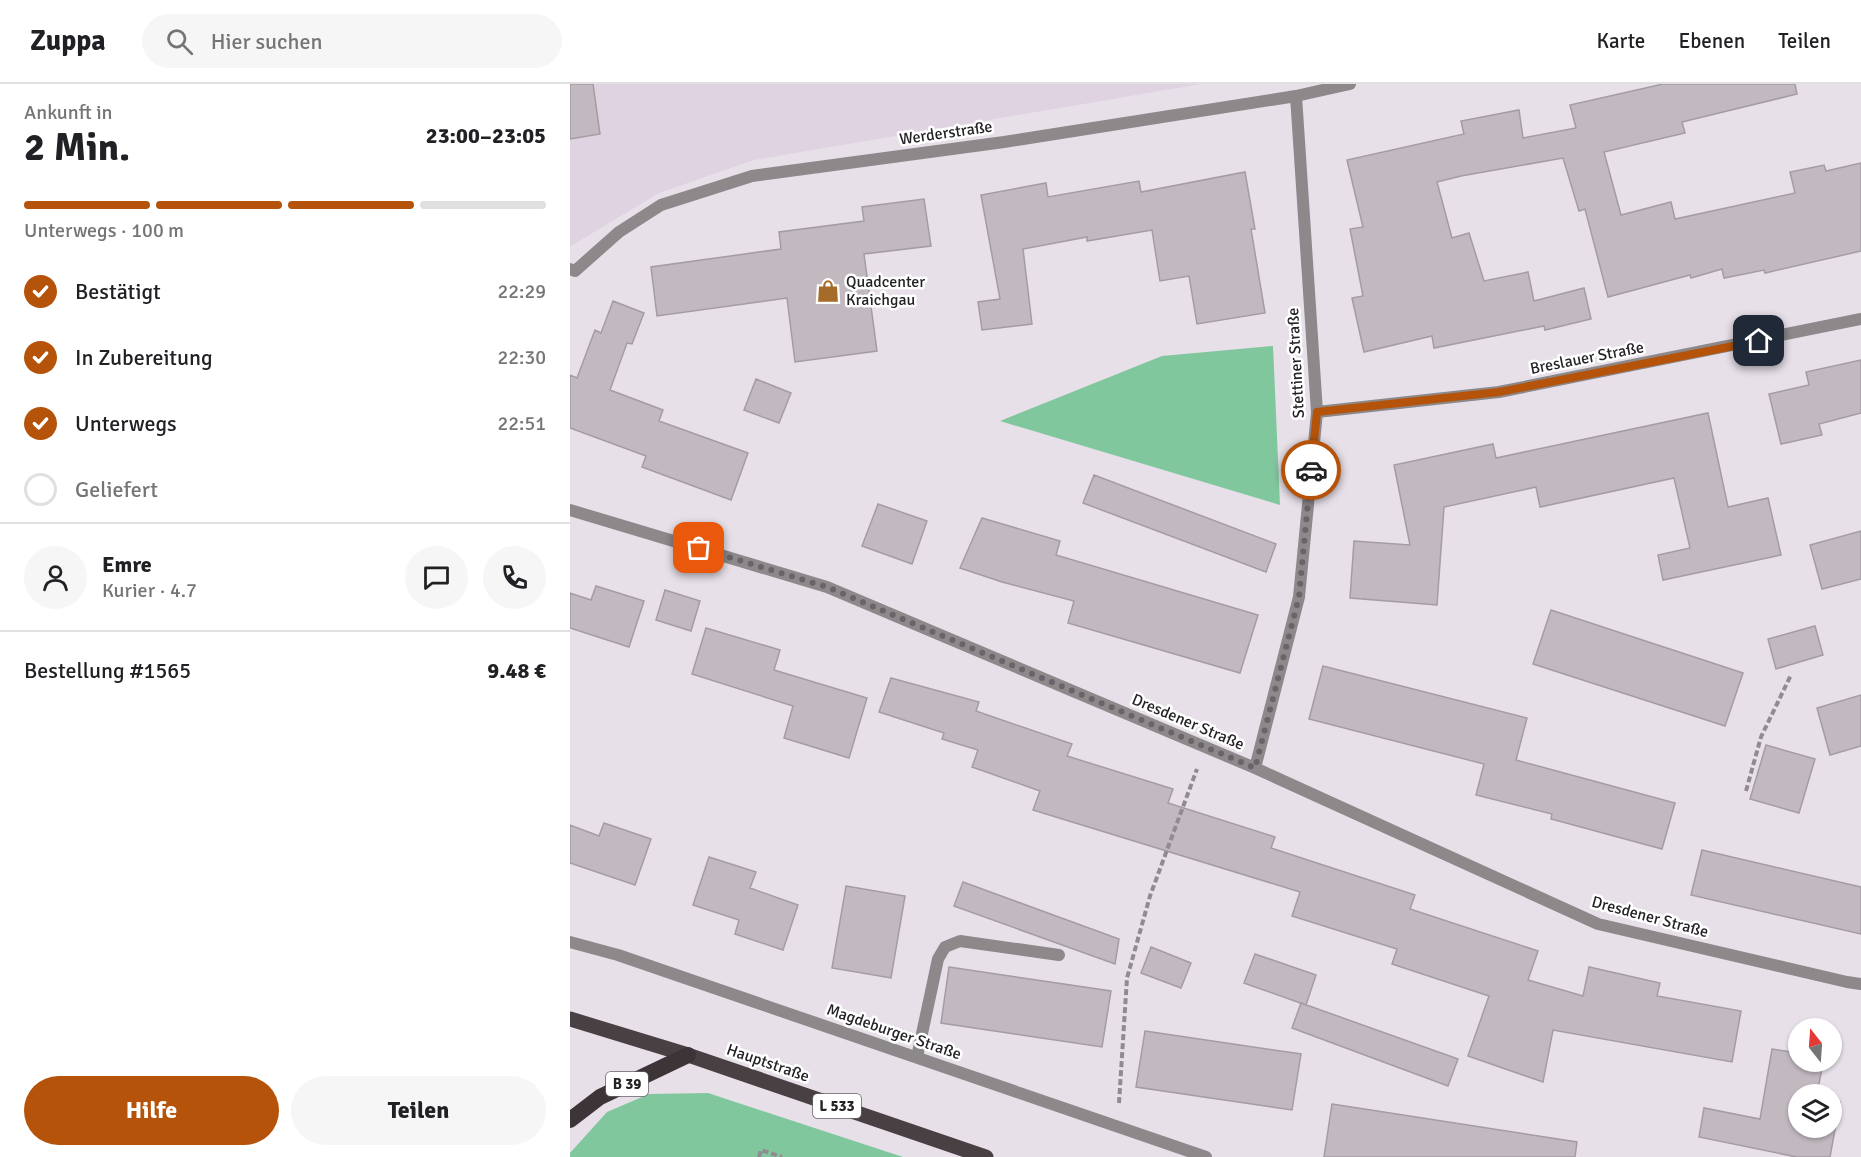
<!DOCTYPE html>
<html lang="de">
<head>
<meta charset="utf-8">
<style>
  :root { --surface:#fff; --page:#f6f6f6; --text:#202124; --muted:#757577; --line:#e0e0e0; --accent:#b45309 }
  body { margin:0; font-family:Signika,sans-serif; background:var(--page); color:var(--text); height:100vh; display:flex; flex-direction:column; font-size:22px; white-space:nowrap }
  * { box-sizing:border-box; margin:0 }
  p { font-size:20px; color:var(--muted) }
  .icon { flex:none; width:33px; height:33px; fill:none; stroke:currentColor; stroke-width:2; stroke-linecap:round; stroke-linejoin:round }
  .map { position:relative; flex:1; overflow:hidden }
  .drawer { display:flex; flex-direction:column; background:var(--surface); width:570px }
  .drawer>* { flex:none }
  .needle { width:39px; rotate:343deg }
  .controls { position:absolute; left:1218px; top:934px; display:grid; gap:12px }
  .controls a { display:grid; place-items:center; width:54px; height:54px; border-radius:50%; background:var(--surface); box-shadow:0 2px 4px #0004; font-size:30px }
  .pin { position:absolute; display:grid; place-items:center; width:51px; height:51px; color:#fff; margin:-26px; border-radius:12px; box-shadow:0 3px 9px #0006 }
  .courier { position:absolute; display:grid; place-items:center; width:60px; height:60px; margin:-30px; border:4px solid #b45309; border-radius:50%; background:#fff; color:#222; box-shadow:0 2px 8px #0007 }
  .summary em { font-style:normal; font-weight:700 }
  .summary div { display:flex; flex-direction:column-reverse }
  .summary { display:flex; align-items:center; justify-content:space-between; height:102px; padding:0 24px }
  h1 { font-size:39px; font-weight:700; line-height:45px }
  .bar { display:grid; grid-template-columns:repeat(4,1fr); gap:9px 6px; align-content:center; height:72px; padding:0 24px }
  .bar i { height:8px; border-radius:4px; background:var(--line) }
  .bar .current { background:var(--accent) }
  .bar p { grid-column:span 4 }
  .line { display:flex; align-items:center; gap:15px; padding:0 24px; border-top:2px solid var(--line) }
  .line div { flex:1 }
  .round { display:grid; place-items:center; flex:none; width:63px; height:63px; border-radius:32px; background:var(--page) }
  ol { padding:0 24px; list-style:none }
  li { display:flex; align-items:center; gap:18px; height:66px }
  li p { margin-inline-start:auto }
  li .icon { padding:6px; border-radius:50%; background:var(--accent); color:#fff; stroke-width:4 }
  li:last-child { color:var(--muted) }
  li i { width:33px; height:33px; border:3px solid var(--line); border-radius:50% }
  .button { display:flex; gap:12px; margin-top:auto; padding:12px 24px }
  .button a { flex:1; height:69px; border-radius:36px; background:var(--accent); color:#fff; font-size:24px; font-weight:700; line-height:69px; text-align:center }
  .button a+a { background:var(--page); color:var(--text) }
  header { display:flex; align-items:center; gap:36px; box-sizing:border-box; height:84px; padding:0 30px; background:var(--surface); border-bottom:2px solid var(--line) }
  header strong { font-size:28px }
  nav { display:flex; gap:33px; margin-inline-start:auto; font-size:21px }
  .search { width:420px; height:54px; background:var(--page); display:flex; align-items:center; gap:15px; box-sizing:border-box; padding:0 21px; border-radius:33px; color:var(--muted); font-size:22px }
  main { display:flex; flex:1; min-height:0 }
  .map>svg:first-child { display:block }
  .built { fill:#dfd3e2 }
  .green { fill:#81c79d }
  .building { fill:#c2b9c0; stroke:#a49ca3; stroke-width:1.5 }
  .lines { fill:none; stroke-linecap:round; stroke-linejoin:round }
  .path { stroke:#908a91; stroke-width:4; stroke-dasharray:6 3; stroke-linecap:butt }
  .service { stroke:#8d888a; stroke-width:12 }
  .minor { stroke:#8d888a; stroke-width:12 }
  .primary { stroke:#484043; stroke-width:15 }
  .trunk { stroke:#3c3437; stroke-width:16 }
  .done { stroke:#69646a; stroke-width:6; stroke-dasharray:0 10.8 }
  .route { stroke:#b45309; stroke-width:8 }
  .labels { text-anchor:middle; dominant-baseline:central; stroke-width:5; stroke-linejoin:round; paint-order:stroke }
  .shield { fill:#fff; stroke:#666467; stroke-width:1.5 }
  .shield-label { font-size:15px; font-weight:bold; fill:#252226 }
  .street-label { font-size:16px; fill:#252226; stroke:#fff }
  .poi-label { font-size:16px; fill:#252226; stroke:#fff; text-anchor:start }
</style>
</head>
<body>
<header>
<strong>Zuppa</strong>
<div class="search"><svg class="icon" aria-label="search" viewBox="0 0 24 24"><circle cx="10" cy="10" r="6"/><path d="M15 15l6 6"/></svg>Hier suchen</div>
<nav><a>Karte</a><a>Ebenen</a><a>Teilen</a></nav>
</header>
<main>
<section class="drawer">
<div class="summary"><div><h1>2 Min.</h1><p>Ankunft in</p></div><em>23:00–23:05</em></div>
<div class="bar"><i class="current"></i><i class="current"></i><i class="current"></i><i></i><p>Unterwegs · 100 m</p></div>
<ol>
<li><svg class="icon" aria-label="check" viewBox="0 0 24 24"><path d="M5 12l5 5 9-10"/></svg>Bestätigt<p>22:29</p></li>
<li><svg class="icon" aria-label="check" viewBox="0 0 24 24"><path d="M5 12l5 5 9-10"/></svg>In Zubereitung<p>22:30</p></li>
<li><svg class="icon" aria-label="check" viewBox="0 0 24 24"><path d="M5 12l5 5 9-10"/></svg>Unterwegs<p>22:51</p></li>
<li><i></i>Geliefert</li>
</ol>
<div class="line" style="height:108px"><a class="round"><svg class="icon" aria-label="person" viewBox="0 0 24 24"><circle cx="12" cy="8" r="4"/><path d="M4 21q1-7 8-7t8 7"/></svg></a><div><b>Emre</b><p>Kurier · 4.7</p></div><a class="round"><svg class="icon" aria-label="chat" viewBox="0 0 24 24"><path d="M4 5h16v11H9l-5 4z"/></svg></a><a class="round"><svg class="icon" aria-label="phone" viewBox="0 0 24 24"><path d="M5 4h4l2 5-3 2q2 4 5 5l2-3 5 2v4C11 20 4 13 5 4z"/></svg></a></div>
<div class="line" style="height:78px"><div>Bestellung #1565</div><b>9.48 €</b></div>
<div class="button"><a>Hilfe</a><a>Teilen</a></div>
</section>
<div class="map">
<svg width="1291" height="1073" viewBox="0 0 1291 1073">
  <rect width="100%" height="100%" fill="#e7e0e9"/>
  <path class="built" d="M0,0H631L184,76L89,109L1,162L0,164Z"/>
  <path class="green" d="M703,262L710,421L430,337L592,272Z
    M138,1009L333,1073H0V1069L37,1028L79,1010Z"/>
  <path class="building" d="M0,0H23L30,50L0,55Z
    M1093,0H1225L1227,10L1112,38L1115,49L1034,68L1051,131L1101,118L1105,135L1225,109L1220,88L1254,81L1256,87L1291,79V167L1195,189L1194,186L1154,194L1152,185L1121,194L1120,191L1038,213L1015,125L1009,127L993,74L891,92L867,98L882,154L899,149L914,197L958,188L964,217L1014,204L1021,235L975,246L974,242L864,264L862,252L794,268L782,214L793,212L780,145L793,143L777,76L894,50L891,37L949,26L953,54L1006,44L1000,21Z
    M675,88L685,145H681L695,229L627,240L619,192L590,197L582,146L517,157V153L453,165L462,240L412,246L408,218L430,215L411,111L476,99L478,113L569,97L571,108Z
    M354,115L361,162L294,170L307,267L225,278L217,214L87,232L81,183L211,165L209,148L294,137L292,123Z
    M43,217L74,229L62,260L57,259L40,306L93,326L89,337L178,369L161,416L72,383L76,372L0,344V291L7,294L25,246L31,249Z
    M1291,276V329L1249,340L1252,351L1211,360L1199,310L1239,301L1236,288Z
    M186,295L221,309L209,339L174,326Z
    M1138,329L1158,423L1198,414L1211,471L1093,496L1088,471L1120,464L1104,394L970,423L966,403L874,423L867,521L780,514L784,457L840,461L824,381L923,360L926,374Z
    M524,391L706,460L696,488L513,419Z
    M308,420L357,437L342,480L292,462Z
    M412,434L490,457L486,471L688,531L670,589L498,539L504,517L432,498L390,484Z
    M1291,447V495L1252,505L1240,461Z
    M26,502L74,517L59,563L0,544V509L21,516Z
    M95,506L130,517L121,547L86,536Z
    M981,526L1173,589L1155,642L963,580Z
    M1245,542L1253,571L1206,585L1198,555Z
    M136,544L210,566L204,586L297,614L279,674L214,654L223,622L122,590Z
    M753,582L957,634L946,676L1105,719L1092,765L981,735L982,730L906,711L914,680L739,635Z
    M321,594L409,618L406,627L502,660L497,672L603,705L598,719L705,753L701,764L845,811L840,825L968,867L958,896L1013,912L1019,883L1090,899L1087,912L1171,927L1162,978L983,946L973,998L898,972L919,912L822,880L827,865L722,832L730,808L463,726L470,707L402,683L408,666L372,655L374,649L309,628Z
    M1291,611V662L1260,671L1247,624Z
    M1196,661L1245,675L1229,729L1180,715Z
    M34,739L81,755L65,801L0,779V741L29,752Z
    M1132,766L1291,803V850L1121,811Z
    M139,773L186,788L180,804L228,821L213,866L165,850L169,836L123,821Z
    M393,798L549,855L545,880L384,822Z
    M276,802L335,812L321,894L262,884Z
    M581,863L621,879L611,904L571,889Z
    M685,870L746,891L736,921L674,899Z
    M379,883L541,907L532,963L371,939Z
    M731,919L888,975L878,1002L722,944Z
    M575,947L731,970L722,1026L566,1003Z
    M1202,965L1228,969V978H1253L1247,1011H1228V1044H1262V1017L1270,1018L1260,1073H1227L1129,1053L1134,1024L1190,1035Z
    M762,1020L1007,1058L1005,1073H754Z"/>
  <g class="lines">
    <path class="path" d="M1176,707L1191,653L1221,591
      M549,1019L557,894L580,812L627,685
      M189,1073L191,1066L212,1073"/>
    <path class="service" d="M347,973L368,875L375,863L390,857L489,871"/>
    <path class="minor" d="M0,185L5,187L49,148L91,121L182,92L434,58L726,12L780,0
      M747,328L929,308L1291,235
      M0,426L257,503L685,684L1028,840L1277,898L1291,900
      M685,684L729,513L747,328L726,12
      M0,858L48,871L636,1073"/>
    <path class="primary" d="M0,935L118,971L416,1073"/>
    <path class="trunk" d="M0,1036L30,1013L118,971"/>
  </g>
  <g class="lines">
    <path class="done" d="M129,464L257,503L685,684L729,513L741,386"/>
    <path class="route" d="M741,386L747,328L929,308L1189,257"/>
  </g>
  <defs>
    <g id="shop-bare" transform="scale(1.8)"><path d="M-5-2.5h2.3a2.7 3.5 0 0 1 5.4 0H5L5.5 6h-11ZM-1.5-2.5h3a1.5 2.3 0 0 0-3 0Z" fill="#a46b29" stroke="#fff" stroke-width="2.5" paint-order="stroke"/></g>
  </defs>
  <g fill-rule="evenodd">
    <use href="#shop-bare" x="258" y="207"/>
  </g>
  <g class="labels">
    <g class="shield">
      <rect x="36" y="988" width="42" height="24" rx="4.5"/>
      <rect x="243" y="1010" width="48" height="24" rx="4.5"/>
    </g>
    <g class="shield-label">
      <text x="57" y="1000">B 39</text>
      <text x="267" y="1022">L 533</text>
    </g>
    <g class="street-label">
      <text transform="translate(376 49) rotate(-8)">Werderstraße</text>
      <text transform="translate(1017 274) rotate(-11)">Breslauer Straße</text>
      <text transform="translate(726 279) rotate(-93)">Stettiner Straße</text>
      <text transform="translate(618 638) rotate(23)">Dresdener Straße</text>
      <text transform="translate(1080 833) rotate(15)">Dresdener Straße</text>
      <text transform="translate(324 948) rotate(19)">Magdeburger Straße</text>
      <text transform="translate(198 979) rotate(19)">Hauptstraße</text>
    </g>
    <g class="poi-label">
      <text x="276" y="198">Quadcenter<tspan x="276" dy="18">Kraichgau</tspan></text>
    </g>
  </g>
</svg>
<div class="controls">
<a><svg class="needle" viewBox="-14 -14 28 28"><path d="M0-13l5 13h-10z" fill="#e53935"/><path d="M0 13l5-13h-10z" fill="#757577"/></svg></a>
<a><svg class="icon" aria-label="layers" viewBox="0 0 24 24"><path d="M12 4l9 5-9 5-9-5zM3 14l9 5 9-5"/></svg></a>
</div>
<div class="pin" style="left:129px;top:464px;background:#ea580c"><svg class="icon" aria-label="bag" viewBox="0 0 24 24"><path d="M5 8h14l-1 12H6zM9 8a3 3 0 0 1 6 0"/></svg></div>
<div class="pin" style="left:1189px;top:257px;background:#1f2937"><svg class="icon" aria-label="home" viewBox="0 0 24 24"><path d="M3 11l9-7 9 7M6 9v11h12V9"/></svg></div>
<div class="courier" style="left:741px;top:386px"><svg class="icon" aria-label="car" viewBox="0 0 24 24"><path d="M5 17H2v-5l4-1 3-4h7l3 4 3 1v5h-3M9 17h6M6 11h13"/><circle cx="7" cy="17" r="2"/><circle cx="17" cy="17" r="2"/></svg></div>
</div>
</main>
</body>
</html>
